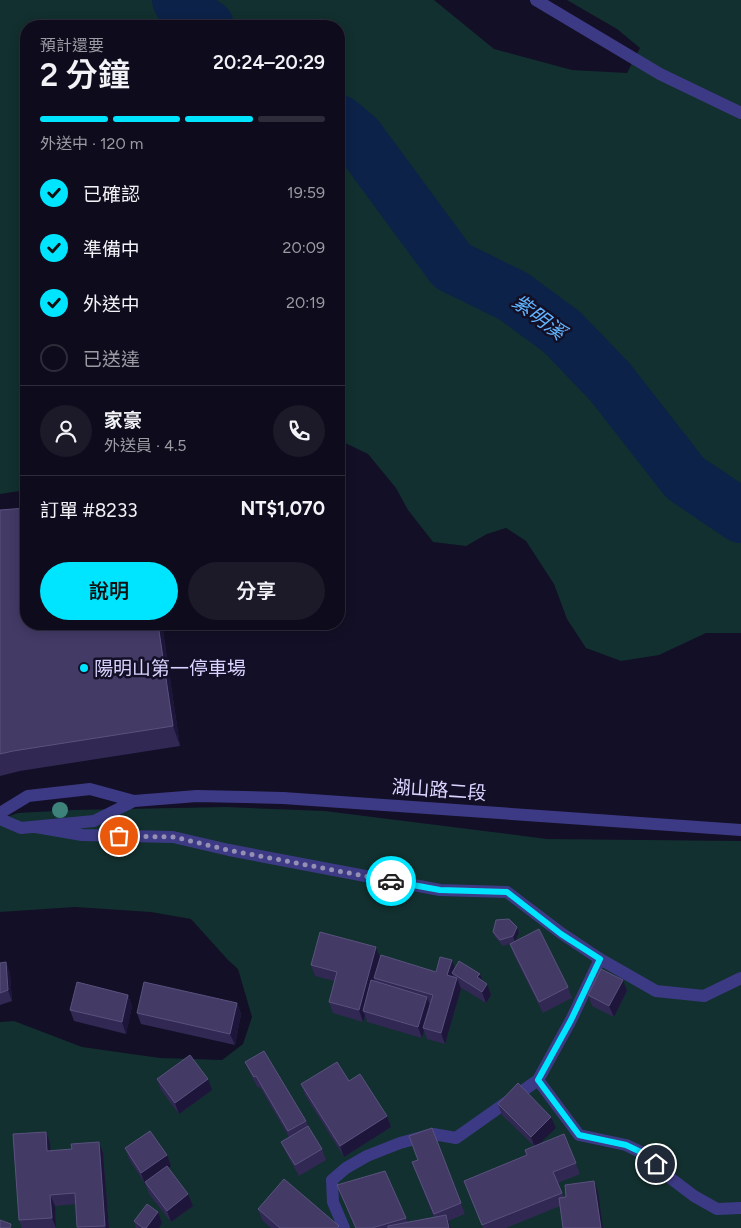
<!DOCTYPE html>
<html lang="zh-TW">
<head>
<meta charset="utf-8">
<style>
  :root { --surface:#0e0b1c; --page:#1c1929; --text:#f1f3f6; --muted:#9b9ba3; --line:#2e2b3b; --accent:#00e5ff }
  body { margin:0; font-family:Figtree,"Noto Sans TC",sans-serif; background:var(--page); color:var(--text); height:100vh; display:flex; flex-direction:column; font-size:19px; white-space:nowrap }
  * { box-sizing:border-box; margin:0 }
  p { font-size:16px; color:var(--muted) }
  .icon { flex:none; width:28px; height:28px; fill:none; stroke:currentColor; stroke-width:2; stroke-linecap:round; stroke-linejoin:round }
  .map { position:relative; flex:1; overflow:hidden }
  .side { position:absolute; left:20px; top:20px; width:325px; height:610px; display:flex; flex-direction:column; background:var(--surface); border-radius:20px; box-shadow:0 2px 12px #0003,0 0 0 1px var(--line) }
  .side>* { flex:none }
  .pin { position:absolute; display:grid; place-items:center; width:42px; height:42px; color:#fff; margin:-21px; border:2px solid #fff; border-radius:50%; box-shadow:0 1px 5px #0007 }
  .courier { position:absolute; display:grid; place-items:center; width:50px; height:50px; margin:-25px; border:4px solid #00e5ff; border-radius:50%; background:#fff; color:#222; box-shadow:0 1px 6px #0007 }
  .head em { font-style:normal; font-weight:600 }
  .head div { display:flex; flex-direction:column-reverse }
  .head { display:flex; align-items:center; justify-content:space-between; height:85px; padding:0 20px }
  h1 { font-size:32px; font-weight:600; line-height:38px }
  .bar { display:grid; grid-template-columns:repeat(4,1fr); gap:8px 5px; align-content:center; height:60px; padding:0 20px }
  .bar i { height:6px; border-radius:4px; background:var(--line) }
  .bar .active { background:var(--accent) }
  .bar p { grid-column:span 4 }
  .line { display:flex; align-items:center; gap:12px; padding:0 20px; border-top:1px solid var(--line) }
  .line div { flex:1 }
  .round { display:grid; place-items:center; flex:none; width:52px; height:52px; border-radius:26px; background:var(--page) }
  ol { padding:0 20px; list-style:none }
  li { display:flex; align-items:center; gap:15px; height:55px }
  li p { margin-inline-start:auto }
  li .icon { padding:5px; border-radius:50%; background:var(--accent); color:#111; stroke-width:4 }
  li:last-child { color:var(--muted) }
  li i { width:28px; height:28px; border:2px solid var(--line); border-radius:50% }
  .primary-button { display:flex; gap:10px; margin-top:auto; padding:10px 20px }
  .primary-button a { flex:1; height:58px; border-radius:30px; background:var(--accent); color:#111; font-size:20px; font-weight:600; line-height:58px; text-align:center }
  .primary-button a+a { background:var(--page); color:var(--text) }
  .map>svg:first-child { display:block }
  .green { fill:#12302f }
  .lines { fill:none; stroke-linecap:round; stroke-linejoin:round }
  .river { stroke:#0c2248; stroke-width:54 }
  .minor { stroke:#3d3a85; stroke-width:12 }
  .tree { fill:#3d827b }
  .wall { fill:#312854 }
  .shaded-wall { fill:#1d163a }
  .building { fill:#433a66; stroke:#5a527e }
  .done { stroke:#948fb3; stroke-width:5; stroke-dasharray:0 9 }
  .route { stroke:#00e5ff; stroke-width:6 }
  .poi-dot { fill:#00e5ff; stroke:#130f26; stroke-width:2 }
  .labels { text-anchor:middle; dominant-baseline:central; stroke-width:5; stroke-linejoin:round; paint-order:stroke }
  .poi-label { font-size:19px; fill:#d9d4ff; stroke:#130f26; text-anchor:start }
  .street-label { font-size:19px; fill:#d9d4ff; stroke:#130f26 }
  .water-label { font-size:20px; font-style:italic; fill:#62b6ff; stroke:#130f26 }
</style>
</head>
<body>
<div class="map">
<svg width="741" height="1228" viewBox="0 0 741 1228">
  <rect width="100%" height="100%" fill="#130f26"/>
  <path class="green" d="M0,0H434L494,49L572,70L627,73L640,48L617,29L567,0H741V633H706L659,655L621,661L586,648L567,619L554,584L526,541L506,528L487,534L466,546L433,542L408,510L396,488L368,454L339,440V26H26V490L0,494Z
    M226,807L325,811L547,839L741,841V1228H0V1022L14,1021L82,1047L160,1058L222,1060L243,1044L252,1017L238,969L228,960L191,919L151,912L75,907L0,912V819L18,813L73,810Z"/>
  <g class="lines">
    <path class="river" d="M179,0L188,14L207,26
      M339,122L357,137L452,266L513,296L562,332L610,382L685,478L741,516"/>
    <path class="minor" d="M536,0L660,74L741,113
      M0,813L28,796L90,789L134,801L197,796L283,798L741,830
      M0,819L21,828L94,821L134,801
      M36,827L82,835L173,837L229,850L360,875L440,890L507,892L561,933L600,959L656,991L704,996L741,978
      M600,959L571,1020L538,1080L579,1135L626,1145L647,1155L665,1174L694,1196L717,1209L741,1208
      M344,1228L333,1202L332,1180L346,1168L367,1156L400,1143L433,1134L456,1138L538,1080"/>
  </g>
  <circle class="tree" cx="60" cy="810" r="8"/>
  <path class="wall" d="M0,510L162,624L180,746L20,771L0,776Z
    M517,927L519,932L515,941L568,987L572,998L543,1013L514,955L510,944L512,943L503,946L495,937L493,932Z
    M380,958L436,972L455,968L480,974L482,981L487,984L491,995L486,1003L460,987L461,989L445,1044L427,1039L424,1031L422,1038L367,1022L365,1015L363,1022L333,1013L329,1002L334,981L315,976L311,965Z
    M6,962L10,974L12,1001L0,1005V963Z
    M627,991L614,1017L592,1006L588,995Z
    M128,995L132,1006L126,1034L74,1021L70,1010Z
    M237,1003L241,1014L235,1045L141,1024L137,1013Z
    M245,1062L306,1121L308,1126L322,1149L326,1160L299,1176L286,1153L281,1142L289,1137L260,1087L258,1088L250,1073Z
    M157,1079L212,1090L179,1114L161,1090Z
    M349,1081L387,1116L391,1127L344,1157L305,1095L301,1084Z
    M498,1104L551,1117L556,1128L539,1144L564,1134L580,1174L558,1183L564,1197L598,1192L560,1206L506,1228H483L464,1181L527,1155L534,1146L502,1115Z
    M432,1128L465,1214L448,1221L451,1228H355L337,1185L406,1218L408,1222L434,1218L412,1162L418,1160Z
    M46,1132L50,1143V1150L103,1153L109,1228H78L76,1204L55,1206L56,1228H22L19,1220Z
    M125,1148L167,1155L171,1166L168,1168L188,1194L193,1206L171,1222L149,1194L145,1183V1184L129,1159Z
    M258,1209L339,1228H271L262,1220Z
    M158,1212L162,1223L159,1228H136L134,1221Z"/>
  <path class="shaded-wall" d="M158,624H162L180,746L173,726Z
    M517,927L519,932L515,942L513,936Z
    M376,947L380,958L366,1011H363L365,1015L363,1022L359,1010Z
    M452,960L456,971L452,973L454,979L447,975Z
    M6,962L10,974L12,1001L8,990Z
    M480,974L484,985L477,977Z
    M457,978L461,989L445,1044L441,1033Z
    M623,980L627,991L614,1017L609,1006Z
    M487,984L491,995L486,1003L482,992Z
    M128,995L132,1006L126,1034L122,1022Z
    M427,997L431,1008L423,1028L424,1031L422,1038L418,1027Z
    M237,1003L241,1014L235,1045L230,1034Z
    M208,1079L212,1090L179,1114L175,1103Z
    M387,1116L391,1127L344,1157L340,1146Z
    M551,1117L556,1128L535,1148L531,1137Z
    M46,1132L50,1143L51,1162L47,1151Z
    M99,1142L103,1153L109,1228H106L105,1226Z
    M167,1155L171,1166L145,1184L141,1173Z
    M594,1181L598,1192L603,1228H601Z
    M188,1194L193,1206L171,1222L167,1211Z
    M50,1195L55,1206L56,1228L52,1218Z
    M158,1212L162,1223L159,1228H146Z
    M446,1215L451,1228H449Z"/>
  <path class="building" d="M26,508V624H158L173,726L13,751L0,754V510Z
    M509,919L517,927L513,936L500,940L493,932L496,920Z
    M539,929L568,987L539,1002L510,944Z
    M320,932L376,947L359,1010L329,1002L337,972L311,965Z
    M381,955L436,972L440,957L452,960L447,975L457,978L441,1033L423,1028L433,995L374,978Z
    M459,961L480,974L477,977L487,984L482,992L452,973Z
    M6,962L8,990L0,993V963Z
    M601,969L623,980L609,1006L588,995Z
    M371,980L427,997L418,1027L363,1011Z
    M77,982L128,995L122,1022L70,1010Z
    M144,982L237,1003L230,1034L137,1013Z
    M264,1051L306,1121L288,1131L256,1076L254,1077L245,1062Z
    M190,1055L208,1079L175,1103L157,1079Z
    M337,1062L349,1081L360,1074L387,1116L340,1146L301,1084Z
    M518,1083L551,1117L531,1137L498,1104Z
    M308,1126L322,1149L295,1165L281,1142Z
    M432,1128L461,1203L434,1214L412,1162L418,1160L409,1136Z
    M150,1131L167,1155L141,1173L125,1148Z
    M46,1132L47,1151L72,1149L71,1144L99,1142L105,1226L77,1227L75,1193L50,1195L52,1218L19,1220L13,1134Z
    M564,1134L576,1163L553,1172L562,1193L482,1225L464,1181L527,1155L525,1150Z
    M167,1166L188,1194L167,1211L145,1182Z
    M385,1171L406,1218L372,1228H356L337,1185Z
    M284,1179L339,1226L337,1228H280L258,1209Z
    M594,1181L601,1228H563L559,1198L566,1197L565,1185Z
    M147,1204L158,1212L146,1228H143L134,1221Z
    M446,1215L449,1228H388V1226Z
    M0,1220L11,1224L10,1228H0Z"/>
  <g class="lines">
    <path class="done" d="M119,836L174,837L228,850L391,881"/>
    <path class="route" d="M391,881L440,890L507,892L561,934L600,959L571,1020L538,1080L579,1135L626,1145L647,1155L656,1164"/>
  </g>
  <circle class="poi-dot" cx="84" cy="668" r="5"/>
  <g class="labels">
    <g class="poi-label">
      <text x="94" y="668">陽明山第一停車場</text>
    </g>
    <g class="street-label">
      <text transform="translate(439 790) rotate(4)">湖山路二段</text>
    </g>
    <g class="water-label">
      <text transform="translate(539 317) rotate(37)">紫明溪</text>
    </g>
  </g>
</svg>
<div class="pin" style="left:119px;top:836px;background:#ea580c"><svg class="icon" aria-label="bag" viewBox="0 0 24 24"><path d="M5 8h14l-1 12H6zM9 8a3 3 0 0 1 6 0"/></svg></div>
<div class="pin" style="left:656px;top:1164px;background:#1f2937"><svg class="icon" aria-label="home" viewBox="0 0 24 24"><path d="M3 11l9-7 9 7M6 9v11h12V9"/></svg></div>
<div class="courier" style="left:391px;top:881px"><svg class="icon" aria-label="car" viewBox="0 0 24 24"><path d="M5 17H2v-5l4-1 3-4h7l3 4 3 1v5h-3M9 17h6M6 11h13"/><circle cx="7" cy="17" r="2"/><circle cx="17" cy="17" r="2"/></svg></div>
<section class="side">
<div class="head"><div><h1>2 分鐘</h1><p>預計還要</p></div><em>20:24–20:29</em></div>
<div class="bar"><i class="active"></i><i class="active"></i><i class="active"></i><i></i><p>外送中 · 120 m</p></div>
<ol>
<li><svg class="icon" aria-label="check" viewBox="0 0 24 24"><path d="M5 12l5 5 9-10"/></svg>已確認<p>19:59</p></li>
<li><svg class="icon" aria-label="check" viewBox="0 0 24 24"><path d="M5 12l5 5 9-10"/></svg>準備中<p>20:09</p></li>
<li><svg class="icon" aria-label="check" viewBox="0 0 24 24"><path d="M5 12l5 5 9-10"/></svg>外送中<p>20:19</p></li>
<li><i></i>已送達</li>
</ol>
<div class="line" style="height:90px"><a class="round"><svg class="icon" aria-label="person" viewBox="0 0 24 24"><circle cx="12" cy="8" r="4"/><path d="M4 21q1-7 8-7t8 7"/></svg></a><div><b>家豪</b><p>外送員 · 4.5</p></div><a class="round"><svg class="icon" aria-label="phone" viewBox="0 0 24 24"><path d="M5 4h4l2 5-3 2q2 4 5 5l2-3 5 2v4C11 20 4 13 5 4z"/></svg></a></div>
<div class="line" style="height:65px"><div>訂單 #8233</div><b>NT$1,070</b></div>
<div class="primary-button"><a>說明</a><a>分享</a></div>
</section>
</div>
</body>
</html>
